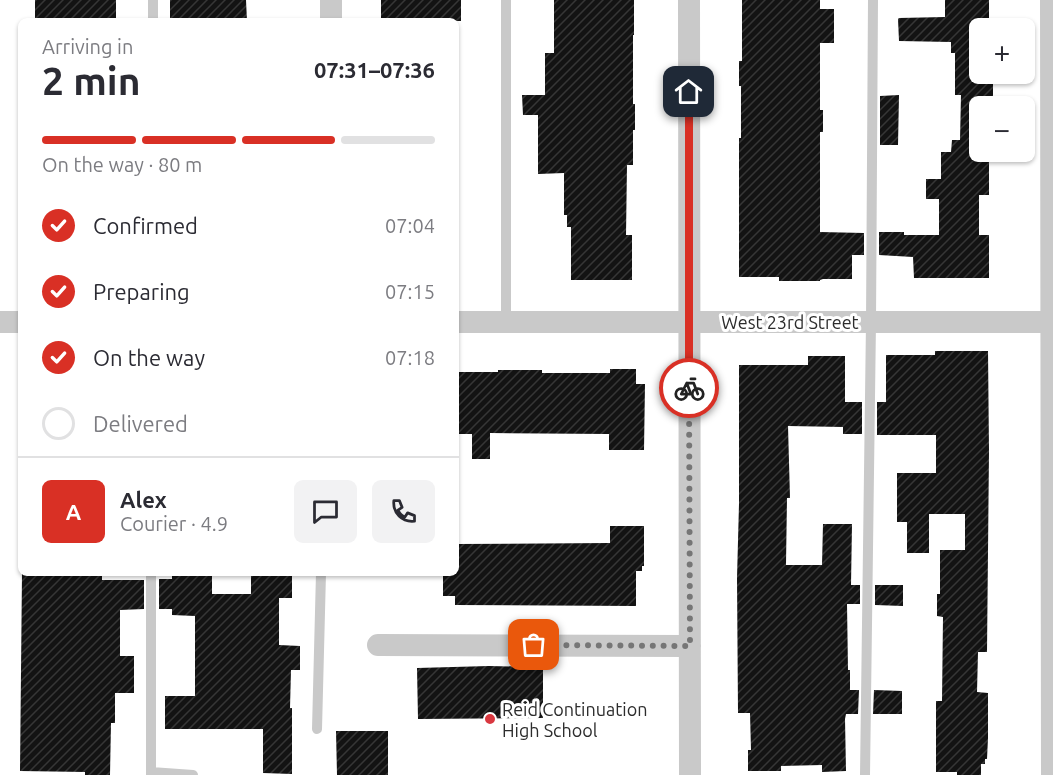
<!DOCTYPE html>
<html lang="en">
<head>
<meta charset="utf-8">
<style>
  :root { --surface:#fff; --page:#f2f2f3; --text:#2b2b33; --muted:#7c7c81; --line:#e1e1e2; --accent:#d93025 }
  body { margin:0; font-family:Ubuntu,sans-serif; background:var(--page); color:var(--text); height:100vh; display:flex; flex-direction:column; font-size:22px; white-space:nowrap }
  * { box-sizing:border-box; margin:0 }
  p { font-size:20px; color:var(--muted) }
  .icon { flex:none; width:33px; height:33px; fill:none; stroke:currentColor; stroke-width:2; stroke-linecap:round; stroke-linejoin:round }
  .map { position:relative; flex:1; overflow:hidden }
  .panel { position:absolute; left:18px; top:18px; width:441px; height:558px; display:flex; flex-direction:column; background:var(--surface); border-radius:9px; box-shadow:0 2px 4px #0004 }
  .panel>* { flex:none }
  .controls { position:absolute; left:969px; top:18px; display:grid; gap:12px }
  .controls a { display:grid; place-items:center; width:66px; height:66px; border-radius:9px; background:var(--surface); box-shadow:0 2px 4px #0004; font-size:30px }
  .pin { position:absolute; display:grid; place-items:center; width:51px; height:51px; color:#fff; margin:-26px; border-radius:12px; box-shadow:0 3px 9px #0006 }
  .courier { position:absolute; display:grid; place-items:center; width:60px; height:60px; margin:-30px; border:4px solid #d93025; border-radius:50%; background:#fff; color:#222; box-shadow:0 2px 8px #0007 }
  .head em { font-style:normal; font-weight:700 }
  .head div { display:flex; flex-direction:column-reverse }
  .head { display:flex; align-items:center; justify-content:space-between; height:102px; padding:0 24px }
  h1 { font-size:39px; font-weight:700; line-height:45px }
  .bar { display:grid; grid-template-columns:repeat(4,1fr); gap:9px 6px; align-content:center; height:72px; padding:0 24px }
  .bar i { height:8px; border-radius:4px; background:var(--line) }
  .bar .selected { background:var(--accent) }
  .bar p { grid-column:span 4 }
  .line { display:flex; align-items:center; gap:15px; padding:0 24px; border-top:2px solid var(--line) }
  .line div { flex:1 }
  .round { display:grid; place-items:center; flex:none; width:63px; height:63px; border-radius:9px; background:var(--page) }
  ol { padding:0 24px; list-style:none }
  li { display:flex; align-items:center; gap:18px; height:66px }
  li p { margin-inline-start:auto }
  li .icon { padding:6px; border-radius:50%; background:var(--accent); color:#fff; stroke-width:4 }
  li:last-child { color:var(--muted) }
  li i { width:33px; height:33px; border:3px solid var(--line); border-radius:50% }
  .map>svg:first-child { display:block }
  .building { fill:url(#building-hatch) }
  .lines { fill:none; stroke-linecap:round; stroke-linejoin:round }
  .service { stroke:#c9c9c9; stroke-width:10 }
  .minor { stroke:#c9c9c9; stroke-width:22 }
  .done { stroke:#767676; stroke-width:6; stroke-dasharray:0 10.8 }
  .route { stroke:#d93025; stroke-width:8 }
  .poi-dot { fill:#d93840; stroke:#fff; stroke-width:2 }
  .labels { text-anchor:middle; dominant-baseline:central; stroke-width:6; stroke-linejoin:round; paint-order:stroke }
  .street-label { font-size:18px; fill:#2c2c2c; stroke:#fff }
  .poi-label { font-size:18px; fill:#2c2c2c; stroke:#fff; text-anchor:start }
</style>
</head>
<body>
<div class="map">
<svg width="1053" height="775" viewBox="0 0 1053 775">
  <defs>
    <pattern id="building-hatch" width="6" height="6" patternUnits="userSpaceOnUse" patternTransform="scale(1.5)"><rect width="6" height="6" fill="#131313"/><path d="M-1 1l2-2M0 6l6-6M5 7l2-2" fill="none" stroke="#363636"/></pattern>
  </defs>
  <rect width="100%" height="100%" fill="#fff"/>
  <path class="building" d="M35,0H116V21H35Z
    M170,0H246L247,21H170Z
    M381,0H461V21H381Z
    M554,0H634V35H633V104H635V130H633V165H627L626,235H632V280H571V227H567V215H564V173L538,174V115H523L522,95H545V53H554Z
    M742,0H820V9H834V43H820V110H823V132H820V232L864,233V255H852V279H823L820,280V281H779V277H739V138H741V86H739V61H742Z
    M945,0H989V28H980V74H989V83H993V106H980V152H989V195H979V235H989V278H914L913,257L879,255V232H904V235H939V199H926V179H941V152H951L952,140H960L961,95H955V53H951V42L899,41L898,19L899,18L945,17Z
    M899,95L898,145H880V96Z
    M935,351H988L989,451L987,652H978L977,692L988,693V738L987,759H985V764H981V775H957V772H936V701H942L943,617L937,616V594H940V550H965V514H929V553H907V522H897V473H936V435H877V402H886V355H935Z
    M808,356H845V402H862V434H843V427L788,426L790,498H787L786,565H822L823,524H852L851,585H860V604H847L848,670H850V690H859L858,714H846L845,719L846,771L822,772V765L781,766V771H748V750H751L750,713H738L737,578L739,504V365H808Z
    M610,369H636V384H645L644,450H609V434L490,433V459H472V434H456V372H498V370H542V373H610Z
    M610,526H644V566H642V571H636V606L455,605V596H443V573H456V544L610,543Z
    M22,573H102V580H144V609L120,610V656H134V693H115V723H111L110,775H85V772L20,771Z
    M172,573H212V594H251V573H292V598H279V645L300,646V670H291L290,708H292V774L263,773V729H165V696H195V616L172,615V609H159V579H172Z
    M875,585H903V606L875,605Z
    M489,666L543,667V718L418,719L417,668Z
    M874,690L902,691V714H873Z
    M336,731H388V775H337Z"/>
  <g class="lines">
    <path class="service" d="M153,21V0
      M506,322V0
      M317,729L321,573
      M151,772L193,775
      M151,775V573
      M865,775L871,322L873,0"/>
    <path class="minor" d="M689,0L690,775
      M1051,0L1052,775
      M331,21V0
      M0,322H21
      M456,322H1053
      M378,645L690,646"/>
  </g>
  <g class="lines">
    <path class="done" d="M534,645L690,646L689,388"/>
    <path class="route" d="M689,92V388"/>
  </g>
  <circle class="poi-dot" cx="490" cy="719" r="6"/>
  <g class="labels">
    <g class="street-label">
      <text x="790" y="322">West 23rd Street</text>
    </g>
    <g class="poi-label">
      <text x="502" y="709">Reid Continuation<tspan x="502" dy="21">High School</tspan></text>
    </g>
  </g>
</svg>
<div class="controls">
<a>+</a>
<a>−</a>
</div>
<div class="pin" style="left:534px;top:645px;background:#ea580c"><svg class="icon" aria-label="bag" viewBox="0 0 24 24"><path d="M5 8h14l-1 12H6zM9 8a3 3 0 0 1 6 0"/></svg></div>
<div class="pin" style="left:689px;top:92px;background:#1f2937"><svg class="icon" aria-label="home" viewBox="0 0 24 24"><path d="M3 11l9-7 9 7M6 9v11h12V9"/></svg></div>
<div class="courier" style="left:689px;top:388px"><svg class="icon" aria-label="bike" viewBox="0 0 24 24"><circle cx="6" cy="16" r="4"/><circle cx="18" cy="16" r="4"/><path d="M6 16l4-8h5l3 8M10 8l3 8H6M13 5h3"/></svg></div>
<section class="panel">
<div class="head"><div><h1>2 min</h1><p>Arriving in</p></div><em>07:31–07:36</em></div>
<div class="bar"><i class="selected"></i><i class="selected"></i><i class="selected"></i><i></i><p>On the way · 80 m</p></div>
<ol>
<li><svg class="icon" aria-label="check" viewBox="0 0 24 24"><path d="M5 12l5 5 9-10"/></svg>Confirmed<p>07:04</p></li>
<li><svg class="icon" aria-label="check" viewBox="0 0 24 24"><path d="M5 12l5 5 9-10"/></svg>Preparing<p>07:15</p></li>
<li><svg class="icon" aria-label="check" viewBox="0 0 24 24"><path d="M5 12l5 5 9-10"/></svg>On the way<p>07:18</p></li>
<li><i></i>Delivered</li>
</ol>
<div class="line" style="height:108px"><b class="round" style="background:var(--accent);color:#fff">A</b><div><b>Alex</b><p>Courier · 4.9</p></div><a class="round"><svg class="icon" aria-label="chat" viewBox="0 0 24 24"><path d="M4 5h16v11H9l-5 4z"/></svg></a><a class="round"><svg class="icon" aria-label="phone" viewBox="0 0 24 24"><path d="M5 4h4l2 5-3 2q2 4 5 5l2-3 5 2v4C11 20 4 13 5 4z"/></svg></a></div>
</section>
</div>
</body>
</html>
